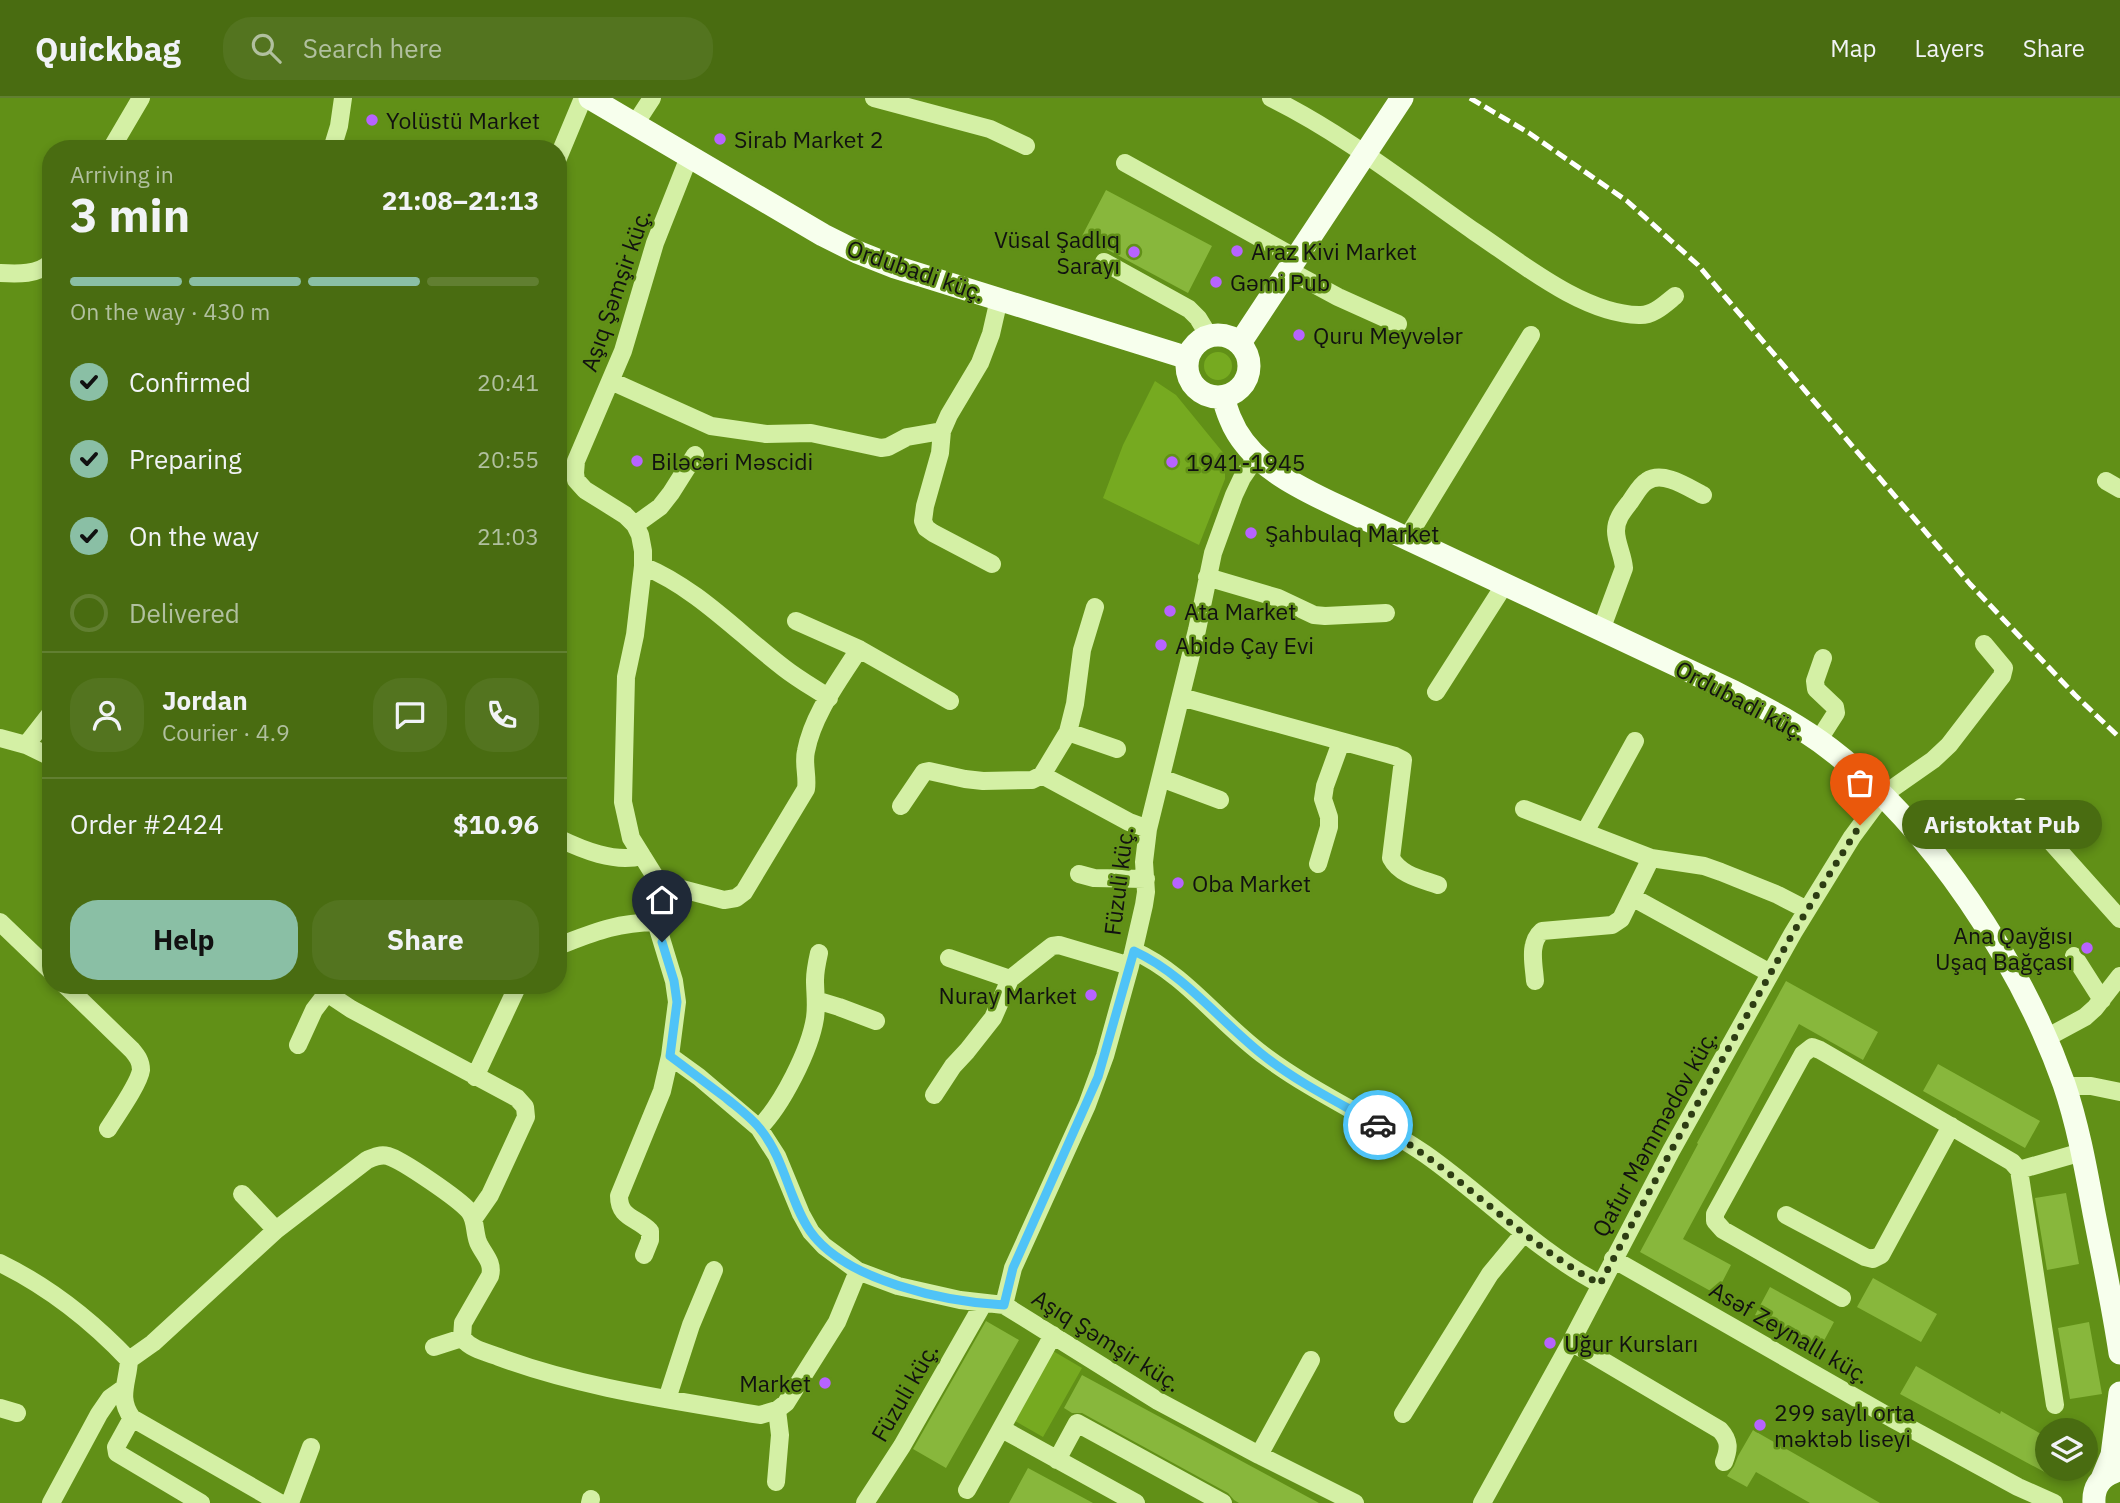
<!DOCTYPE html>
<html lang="en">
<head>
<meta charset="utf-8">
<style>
  :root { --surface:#496c11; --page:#53741f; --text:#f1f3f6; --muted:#b1c09f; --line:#617f31; --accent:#8abfa5 }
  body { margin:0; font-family:"IBM Plex Sans",sans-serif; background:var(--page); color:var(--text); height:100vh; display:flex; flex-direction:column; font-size:26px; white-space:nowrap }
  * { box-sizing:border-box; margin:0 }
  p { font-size:23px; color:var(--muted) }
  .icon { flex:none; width:38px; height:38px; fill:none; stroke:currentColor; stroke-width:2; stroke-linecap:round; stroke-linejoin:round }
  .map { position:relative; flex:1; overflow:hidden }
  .drawer { position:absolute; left:42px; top:42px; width:525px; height:854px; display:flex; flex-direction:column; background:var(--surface); border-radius:28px; box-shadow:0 4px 10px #0003 }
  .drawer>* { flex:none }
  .controls { position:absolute; left:2035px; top:1320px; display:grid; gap:14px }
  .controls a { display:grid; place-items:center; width:63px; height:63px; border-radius:50%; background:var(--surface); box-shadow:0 4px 10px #0003; font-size:35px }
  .pin { position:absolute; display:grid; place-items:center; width:60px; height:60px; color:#fff; margin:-72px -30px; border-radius:50% 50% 50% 0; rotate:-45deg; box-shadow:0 0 7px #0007 }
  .pin .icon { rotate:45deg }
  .courier { position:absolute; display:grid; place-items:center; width:70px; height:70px; margin:-35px; border:5px solid #4fc3f7; border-radius:50%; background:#fff; color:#222; box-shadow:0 2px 9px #0007 }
  .bubble { position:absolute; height:49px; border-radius:24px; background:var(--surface); box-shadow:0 4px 10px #0003; font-size:23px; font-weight:800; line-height:49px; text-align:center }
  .overview em { font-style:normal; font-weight:800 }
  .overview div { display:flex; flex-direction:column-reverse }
  .overview { display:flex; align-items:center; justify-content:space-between; height:119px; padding:0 28px }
  h1 { font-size:46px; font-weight:800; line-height:52px }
  .bar { display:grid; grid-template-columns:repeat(4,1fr); gap:10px 7px; align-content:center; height:84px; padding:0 28px }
  .bar i { height:9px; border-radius:5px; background:var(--line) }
  .bar .active { background:var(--accent) }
  .bar p { grid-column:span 4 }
  .line { display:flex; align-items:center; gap:18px; padding:0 28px; border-top:2px solid var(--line) }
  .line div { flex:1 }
  .round { display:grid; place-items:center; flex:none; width:74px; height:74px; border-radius:28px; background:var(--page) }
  ol { padding:0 28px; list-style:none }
  li { display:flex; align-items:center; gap:21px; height:77px }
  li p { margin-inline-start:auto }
  li .icon { padding:7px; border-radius:50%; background:var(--accent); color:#111; stroke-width:4 }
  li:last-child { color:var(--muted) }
  li i { width:38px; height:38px; border:4px solid var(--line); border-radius:50% }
  .button { display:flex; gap:14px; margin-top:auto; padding:14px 28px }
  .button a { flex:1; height:80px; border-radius:28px; background:var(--accent); color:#111; font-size:28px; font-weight:800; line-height:80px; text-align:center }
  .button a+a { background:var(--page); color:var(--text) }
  header { display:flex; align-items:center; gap:42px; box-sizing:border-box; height:98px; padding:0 35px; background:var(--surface); border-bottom:2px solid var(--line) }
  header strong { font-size:33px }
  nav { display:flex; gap:38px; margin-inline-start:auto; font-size:24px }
  .search { width:490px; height:63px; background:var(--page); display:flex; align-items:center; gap:18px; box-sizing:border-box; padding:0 24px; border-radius:28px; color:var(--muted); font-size:26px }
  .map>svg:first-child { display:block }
  .green { fill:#76aa20 }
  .building { fill:#88b73c }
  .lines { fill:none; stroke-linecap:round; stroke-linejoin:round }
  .minor { stroke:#d4f0a5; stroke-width:18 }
  .major { stroke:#f7ffed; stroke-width:23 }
  .rail { stroke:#fff; stroke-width:5; stroke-dasharray:12 5; stroke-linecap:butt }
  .done { stroke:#2d3d13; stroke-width:7; stroke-dasharray:0 12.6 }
  .route { stroke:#4fc3f7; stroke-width:9 }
  .poi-dot { fill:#b763ff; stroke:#619017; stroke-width:2.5 }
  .labels { text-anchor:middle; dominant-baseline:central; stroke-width:5; stroke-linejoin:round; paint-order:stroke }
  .poi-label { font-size:23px; fill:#111; stroke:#619017; text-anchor:start }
  .street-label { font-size:23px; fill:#111; stroke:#619017 }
</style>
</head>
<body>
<header>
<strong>Quickbag</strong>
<div class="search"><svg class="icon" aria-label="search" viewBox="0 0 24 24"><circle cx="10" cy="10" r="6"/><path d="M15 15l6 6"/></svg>Search here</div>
<nav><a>Map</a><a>Layers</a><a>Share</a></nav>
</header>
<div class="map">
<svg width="2120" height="1405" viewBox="0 0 2120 1405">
  <rect width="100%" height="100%" fill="#619017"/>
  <path class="green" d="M1204 268a14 14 0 1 1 28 0a14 14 0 1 1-28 0Z
    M1155,283L1176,297L1225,357V381L1199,447L1103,400L1123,347Z
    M1053,1253L1082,1270L1043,1339L1015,1323Z"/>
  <path class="building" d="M1106,92L1212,148L1188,195L1082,138Z
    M1786,883L1878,934L1863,962L1799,926L1683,1141L1731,1167L1716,1196L1640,1154L1698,1046L1697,1045Z
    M1938,966L2040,1023L2025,1050L1923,993Z
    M2066,1095L2079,1166L2047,1172L2035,1100Z
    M1873,1180L1937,1216L1921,1244L1857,1209Z
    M1770,1189L1834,1224L1819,1252L1755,1217Z
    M986,1223L1019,1242L946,1370L913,1351Z
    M2089,1224L2102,1296L2070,1301L2058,1230Z
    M1916,1268L2000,1316L2001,1313L2048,1340V1376L1900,1296Z
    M1082,1277L1319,1405H1239L1234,1402L1228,1395L1082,1315H1072L1064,1310Z
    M1753,1332L1823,1372L1880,1405H1810L1756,1374L1747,1389L1727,1378L1734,1368L1738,1358Z
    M1028,1370L1093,1405H1009Z"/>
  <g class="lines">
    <path class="minor" d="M874,0L990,31L1026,48
      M1271,0C1344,36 1409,88 1475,134C1520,164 1583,216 1639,217C1653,218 1665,206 1675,198
      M635,26L652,0
      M111,51L141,0
      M332,51L339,28L343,0
      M689,59L655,145L623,253L576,363L575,375L576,382L585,392L625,417L635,427L640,437L643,453V468L635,537L626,579L623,704L631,740L659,785L656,824L674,883L677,904L670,958L699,979L759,1030L777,1058L801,1116L811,1134L824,1148L858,1173L898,1188L960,1202L1004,1207L1158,1303L1259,1357L1355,1405
      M558,60L583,0
      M1125,65L1296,160
      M1104,164L1189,211L1198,220L1209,238
      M1288,172L1338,199L1398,226
      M0,175C17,176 39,177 51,164
      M611,283L711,328L766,336L811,335L881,350L888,349L907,339L942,333
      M2106,383L2120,391
      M635,427L660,409L671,395L695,357
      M1407,440L1531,237
      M992,466L933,435L926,430L923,423L925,408L940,355L942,333L949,317L980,265L991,236L999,201
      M643,468C697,490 738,535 784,570C798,581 814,590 829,600
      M1207,479L1278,500L1314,517L1325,518L1386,515
      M796,523L859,551L950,603
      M1601,532L1624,470C1623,457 1616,445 1616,433C1616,421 1623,413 1630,404C1635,397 1640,387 1647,383C1663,372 1689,390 1703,397
      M1436,594L1505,486
      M1181,599L1395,658L1403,662L1391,760C1400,777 1421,781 1438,787
      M1068,634L1117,651
      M0,640L26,647L51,659
      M1818,643L1836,615L1835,609L1816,591L1815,583L1823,560
      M26,647L51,615
      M1042,677L1129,724L1148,731
      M1161,680L1220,702
      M901,708L924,674L929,673L965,681L983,683L1032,682L1042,677L1068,634L1075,606L1082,552L1095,509
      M2020,709L2120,821
      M1524,711L1651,760L1704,768L1721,774L1778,797L1807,812
      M1585,734L1635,643
      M558,740C583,752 614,765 642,758
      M1318,766L1329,729V719L1323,701L1325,688L1341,644
      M1079,776L1094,780L1146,781
      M659,785L724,802L736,800L744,794L806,691C808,678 803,665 806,653C813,616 839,583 859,551
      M1632,799L1770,875
      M0,824L51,873
      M558,848C595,834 615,825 656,824
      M1134,853C1186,876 1220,926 1266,959C1316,996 1374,1021 1425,1056C1485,1098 1535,1152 1600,1186
      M2074,858L2102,902
      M949,860L1010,881
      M1535,883C1534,867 1528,845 1542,833L1612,827L1621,821L1651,760
      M65,887L132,952C137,958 141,963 141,972C139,986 116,1018 108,1031
      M321,887L327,895L351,911L517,1000L525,1009L526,1019L490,1097L474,1120
      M816,902L839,909L876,923
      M2046,940L2085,919L2095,910L2120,878
      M298,947L314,912L333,887
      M475,979L518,887
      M2064,988H2091L2120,994
      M934,997L953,968L967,953L993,920L1010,881L1052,848L1059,847L1130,868
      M759,1030C782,1007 810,952 815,920C817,907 815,895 815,882C815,873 817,864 819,855
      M2019,1072L2082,1054
      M242,1096L276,1132
      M1786,1117L1865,1159L1873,1161L1881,1157L1951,1028
      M644,1157L650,1142V1133C636,1119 619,1120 619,1098L662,993L670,958
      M1613,1161L1893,1321L2018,1389L2054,1405
      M0,1165C49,1189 92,1223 129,1262
      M1842,1200L1723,1132L1715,1123V1116L1803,956L1812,949L1820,952L2012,1064L2019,1072L2055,1307
      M1004,1207L1013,1170L1087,1007L1105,958L1130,868L1144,807L1146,794L1144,764L1148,731L1197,532L1213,455L1234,397L1242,380L1257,358
      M1571,1244L1720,1332C1730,1343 1729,1351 1724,1364
      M434,1249L462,1240
      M129,1262L153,1245L276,1132L367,1062C374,1059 380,1056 388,1058C402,1062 459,1101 469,1113C476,1121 474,1133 478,1144C483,1156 494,1164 490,1178L463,1225L462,1240C471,1251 485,1254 499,1259C582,1290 673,1302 760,1317L777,1312L786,1305L837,1224L858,1173
      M129,1262C128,1284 117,1300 132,1320L280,1405
      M667,1301L691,1227L714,1172
      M0,1310L17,1315
      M1403,1316L1490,1176L1524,1135
      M132,1320L116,1349L117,1355L201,1405
      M1002,1331L1136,1405
      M1259,1357L1311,1262
      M1057,1362L1077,1325L1223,1405
      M776,1384L780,1337L777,1312
      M967,1392L1053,1237
      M51,1405L99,1316L110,1300L124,1290
      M290,1405L311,1349
      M590,1405L591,1401
      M865,1405L902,1348L983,1206
      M1482,1405L1571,1244L1671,1053L1793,835L1852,739L1883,697L1933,662L1949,647L2002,578L2004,570L1984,546"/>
    <path class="major" d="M590,0L823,137L857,154L895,169L1188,260
      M1187 268a31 31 0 1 1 62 0a31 31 0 1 1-62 0Z
      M1240,245L1402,0
      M1223,299C1225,306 1227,313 1230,320C1248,366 1299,390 1340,409L1734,594C1767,611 1800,628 1830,651C1931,728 2022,867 2064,986C2078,1027 2086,1072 2094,1115C2103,1161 2113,1208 2120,1255
      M2102,1381L2112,1357L2120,1295
      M2094,1405C2093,1390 2100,1379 2114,1374"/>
    <path class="rail" d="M1470,0L1529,35L1627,103L1698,167L1970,486L2075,597L2120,640"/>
  </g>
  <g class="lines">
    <path class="done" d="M1378,1027C1458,1072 1519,1143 1600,1186L1671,1053L1793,835L1860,727"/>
    <path class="route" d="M662,844L674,883L677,904L670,958C689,972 707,986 726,1000C738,1010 752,1020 761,1032C785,1062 789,1102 810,1133C845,1183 946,1204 1004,1207L1013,1170L1098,979L1134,853C1184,876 1220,923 1263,957C1298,985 1340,1005 1378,1027"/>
  </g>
  <g class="poi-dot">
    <circle cx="372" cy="22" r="7"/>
    <circle cx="720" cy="41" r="7"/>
    <circle cx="1237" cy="153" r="7"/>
    <circle cx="1134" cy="154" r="7"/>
    <circle cx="1216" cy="184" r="7"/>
    <circle cx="1299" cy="237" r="7"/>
    <circle cx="637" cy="363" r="7"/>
    <circle cx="1172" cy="364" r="7"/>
    <circle cx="1251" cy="435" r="7"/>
    <circle cx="1170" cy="513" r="7"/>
    <circle cx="1161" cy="547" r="7"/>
    <circle cx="1178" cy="785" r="7"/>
    <circle cx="2087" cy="850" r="7"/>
    <circle cx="1091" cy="897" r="7"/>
    <circle cx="1550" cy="1245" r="7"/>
    <circle cx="825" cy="1285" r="7"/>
    <circle cx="1760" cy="1327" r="7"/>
  </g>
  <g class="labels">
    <g class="poi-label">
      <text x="386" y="22">Yolüstü Market</text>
      <text x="734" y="41">Sirab Market 2</text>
      <text x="1120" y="141" text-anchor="end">Vüsal Şadlıq<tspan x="1120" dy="26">Sarayı</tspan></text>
      <text x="1251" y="153">Araz Kivi Market</text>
      <text x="1230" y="184">Gəmi Pub</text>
      <text x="1313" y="237">Quru Meyvələr</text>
      <text x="651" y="363">Biləcəri Məscidi</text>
      <text x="1186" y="364">1941-1945</text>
      <text x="1265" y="435">Şahbulaq Market</text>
      <text x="1184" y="513">Ata Market</text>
      <text x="1175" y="547">Abidə Çay Evi</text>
      <text x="1192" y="785">Oba Market</text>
      <text x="2073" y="837" text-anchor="end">Ana Qayğısı<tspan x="2073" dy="26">Uşaq Bağçası</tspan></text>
      <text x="1077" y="897" text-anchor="end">Nuray Market</text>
      <text x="1564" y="1245">Uğur Kursları</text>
      <text x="811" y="1285" text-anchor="end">Market</text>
      <text x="1774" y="1314">299 saylı orta<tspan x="1774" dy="26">məktəb liseyi</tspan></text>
    </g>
    <g class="street-label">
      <text transform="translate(916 172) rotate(19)">Ordubadi küç.</text>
      <text transform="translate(615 192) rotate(-71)">Aşıq Şəmşir küç.</text>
      <text transform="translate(1741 602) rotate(28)">Ordubadi küç.</text>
      <text transform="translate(1118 783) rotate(-83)">Füzuli küç.</text>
      <text transform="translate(1654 1035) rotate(-61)">Qafur Məmmədov küç.</text>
      <text transform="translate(1790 1234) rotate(30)">Asəf Zeynallı küç.</text>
      <text transform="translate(1107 1242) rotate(32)">Aşıq Şəmşir küç.</text>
      <text transform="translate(904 1294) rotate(-60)">Füzuli küç.</text>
    </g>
  </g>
</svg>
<div class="controls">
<a><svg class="icon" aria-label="layers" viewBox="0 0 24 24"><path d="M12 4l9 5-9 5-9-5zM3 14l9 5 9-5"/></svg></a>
</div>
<div class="pin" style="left:1860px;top:727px;background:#ea580c"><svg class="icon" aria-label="bag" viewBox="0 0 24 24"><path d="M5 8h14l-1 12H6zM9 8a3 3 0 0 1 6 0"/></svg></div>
<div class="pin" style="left:662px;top:844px;background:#1f2937"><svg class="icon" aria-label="home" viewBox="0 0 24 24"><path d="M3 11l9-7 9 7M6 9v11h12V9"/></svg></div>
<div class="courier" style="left:1378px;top:1027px"><svg class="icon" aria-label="car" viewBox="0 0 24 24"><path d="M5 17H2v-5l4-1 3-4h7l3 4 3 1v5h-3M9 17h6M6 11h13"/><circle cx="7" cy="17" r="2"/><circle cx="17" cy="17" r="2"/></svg></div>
<div class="bubble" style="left:1902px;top:702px;width:200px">Aristoktat Pub</div>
<section class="drawer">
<div class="overview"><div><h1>3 min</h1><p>Arriving in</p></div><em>21:08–21:13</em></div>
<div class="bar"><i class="active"></i><i class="active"></i><i class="active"></i><i></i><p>On the way · 430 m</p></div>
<ol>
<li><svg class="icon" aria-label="check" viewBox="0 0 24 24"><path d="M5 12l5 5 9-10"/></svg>Confirmed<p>20:41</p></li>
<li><svg class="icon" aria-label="check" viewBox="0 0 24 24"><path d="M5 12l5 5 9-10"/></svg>Preparing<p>20:55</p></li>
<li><svg class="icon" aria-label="check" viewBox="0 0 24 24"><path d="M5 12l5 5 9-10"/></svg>On the way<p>21:03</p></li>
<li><i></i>Delivered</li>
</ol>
<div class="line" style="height:126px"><a class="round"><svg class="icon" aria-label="person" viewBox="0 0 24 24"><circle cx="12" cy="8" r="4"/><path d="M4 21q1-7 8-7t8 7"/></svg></a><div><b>Jordan</b><p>Courier · 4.9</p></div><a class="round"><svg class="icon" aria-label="chat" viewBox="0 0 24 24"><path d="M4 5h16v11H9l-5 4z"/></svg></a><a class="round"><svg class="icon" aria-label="phone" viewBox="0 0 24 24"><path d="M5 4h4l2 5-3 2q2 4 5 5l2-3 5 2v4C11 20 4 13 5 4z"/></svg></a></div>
<div class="line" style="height:91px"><div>Order #2424</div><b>$10.96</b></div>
<div class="button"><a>Help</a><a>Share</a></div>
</section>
</div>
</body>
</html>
